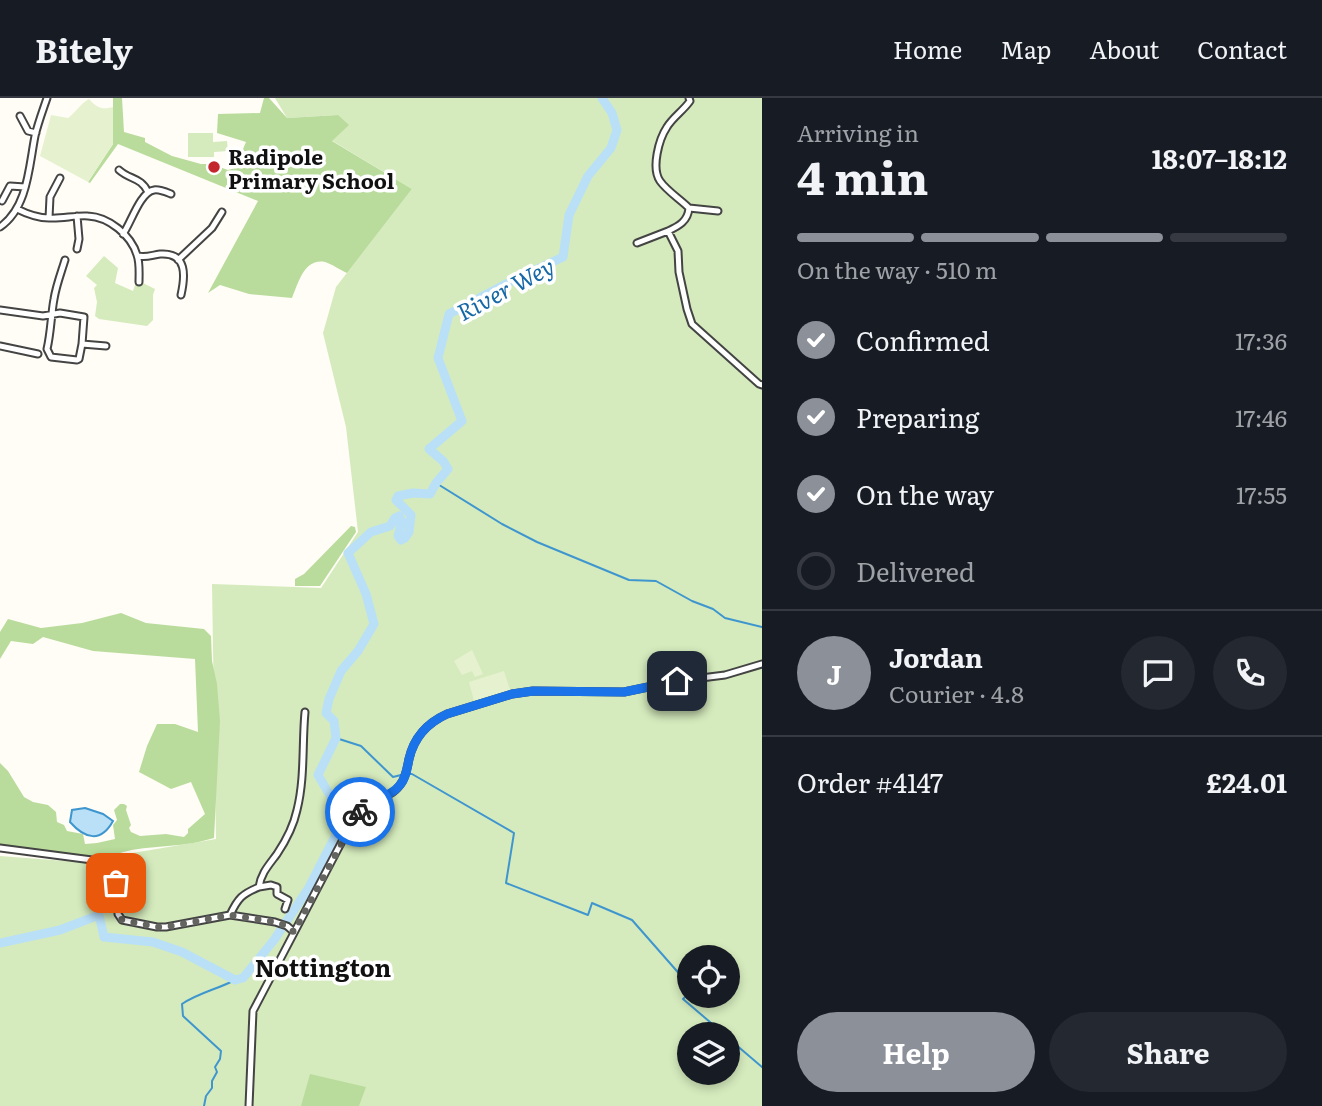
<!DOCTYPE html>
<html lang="en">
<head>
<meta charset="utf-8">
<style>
  :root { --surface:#171b24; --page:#242831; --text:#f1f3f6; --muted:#9ea1a6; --line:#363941; --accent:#8c9099 }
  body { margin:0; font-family:Literata,serif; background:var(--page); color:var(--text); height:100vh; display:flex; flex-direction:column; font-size:26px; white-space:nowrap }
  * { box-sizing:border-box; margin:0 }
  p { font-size:23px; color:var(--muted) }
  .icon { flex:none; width:38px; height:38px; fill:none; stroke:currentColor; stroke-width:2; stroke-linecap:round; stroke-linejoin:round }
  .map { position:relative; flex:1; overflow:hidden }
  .side { display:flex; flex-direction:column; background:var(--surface); width:560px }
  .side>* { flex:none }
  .tools { position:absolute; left:677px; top:847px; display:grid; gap:14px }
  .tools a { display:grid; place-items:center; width:63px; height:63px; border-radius:50%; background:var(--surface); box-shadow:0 4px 10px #0003; font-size:35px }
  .pin { position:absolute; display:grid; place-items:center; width:60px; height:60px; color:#fff; margin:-30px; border-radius:14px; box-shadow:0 4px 10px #0006 }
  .courier { position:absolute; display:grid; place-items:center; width:70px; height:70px; margin:-35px; border:5px solid #1a73e8; border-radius:50%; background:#fff; color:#222; box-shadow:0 2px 9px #0007 }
  .summary em { font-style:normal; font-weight:700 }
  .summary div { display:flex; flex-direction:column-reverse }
  .summary { display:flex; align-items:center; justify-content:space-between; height:119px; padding:0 35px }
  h1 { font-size:46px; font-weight:700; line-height:52px }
  .bar { display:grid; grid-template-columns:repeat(4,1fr); gap:10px 7px; align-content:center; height:84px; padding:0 35px }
  .bar i { height:9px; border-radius:5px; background:var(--line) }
  .bar .selected { background:var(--accent) }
  .bar p { grid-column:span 4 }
  .line { display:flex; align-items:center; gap:18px; padding:0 35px; border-top:2px solid var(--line) }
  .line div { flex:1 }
  .round { display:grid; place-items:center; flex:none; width:74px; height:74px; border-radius:37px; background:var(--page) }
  ol { padding:0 35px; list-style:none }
  li { display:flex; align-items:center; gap:21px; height:77px }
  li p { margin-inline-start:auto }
  li .icon { padding:7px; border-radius:50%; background:var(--accent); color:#fff; stroke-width:4 }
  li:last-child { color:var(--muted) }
  li i { width:38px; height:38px; border:4px solid var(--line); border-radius:50% }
  .cta { display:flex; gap:14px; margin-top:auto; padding:14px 35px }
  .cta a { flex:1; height:80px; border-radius:42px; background:var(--accent); color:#fff; font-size:28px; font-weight:700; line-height:80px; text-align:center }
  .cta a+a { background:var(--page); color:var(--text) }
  header { display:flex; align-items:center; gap:42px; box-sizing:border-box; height:98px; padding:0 35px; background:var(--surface); border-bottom:2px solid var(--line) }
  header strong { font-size:33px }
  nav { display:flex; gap:38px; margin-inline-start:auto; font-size:24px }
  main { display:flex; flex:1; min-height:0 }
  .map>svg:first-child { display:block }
  .green { fill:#d5ebbd; fill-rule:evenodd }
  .forest { fill:#b9dc9c }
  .pitch { fill:#e6f2cf }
  .water { fill:#b9e0f7; stroke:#3f96cf; stroke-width:2 }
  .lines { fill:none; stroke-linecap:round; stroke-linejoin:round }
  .stream { stroke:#3f96cf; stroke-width:2 }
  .river { stroke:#b9e0f7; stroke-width:9 }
  .minor-casing { stroke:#444; stroke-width:9 }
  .minor { stroke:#fff; stroke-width:5 }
  .done { stroke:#646461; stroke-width:7; stroke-dasharray:0 12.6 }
  .route { stroke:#1a73e8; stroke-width:9 }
  .poi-dot { fill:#c4262e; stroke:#fff; stroke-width:2.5 }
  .labels { text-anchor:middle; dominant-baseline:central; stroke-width:7; stroke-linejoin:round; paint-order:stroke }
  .poi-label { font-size:21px; font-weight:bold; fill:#111; stroke:#fff; text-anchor:start }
  .water-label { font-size:23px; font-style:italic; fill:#1768a6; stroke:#fff }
  .quarter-label { font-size:24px; font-weight:bold; fill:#111; stroke:#fff }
</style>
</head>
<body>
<header>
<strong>Bitely</strong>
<nav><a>Home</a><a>Map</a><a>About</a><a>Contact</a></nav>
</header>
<main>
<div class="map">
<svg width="762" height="1008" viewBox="0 0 762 1008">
  <rect width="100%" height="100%" fill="#fffdf5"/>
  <path class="green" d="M275,0H762V1008H0V758L79,764L216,741L212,486L321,490L358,434L346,329L323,235L336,189L412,91L331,42L338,17L287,20ZM690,859H728V898H690ZM690,936H728V975H690Z
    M188,35H213V44L227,43L228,53L214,54V59H188Z
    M104,158L118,170L115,185L133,193L136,184L143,185L155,191L153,197V222L147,228L99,221L95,218L97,204L94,190L97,187L86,178Z"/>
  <path class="forest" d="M113,0H122L124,34L145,40V44L172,58L201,66H211L228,72L235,70L246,44L217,35L218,16L260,15L264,0H269L287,20L338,17L349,27L332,43L412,91L347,175C340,172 332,166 325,164C304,160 298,186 292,200L249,196L220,187L208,195L258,103L118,46L90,85L88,84L113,46Z
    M351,428L355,429L356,434L320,488H295V481L304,476Z
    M121,515L146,525L204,531L211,538L212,563L217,586L220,623L214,740C205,742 196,745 186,746C159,750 127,748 104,762L0,746V665L8,673L24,699L33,704L48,707L56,714L57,724L64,727L67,733L83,736L85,746L97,745L115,741L113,727L117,722L114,712L120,706H124L127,708L126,712L131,727L129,730L131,734L140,738L166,736L184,739L188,735V731L205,716L191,684L171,691L139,674L147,648L157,626H175L198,634L195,561L93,553L43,539L33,546L11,543L0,561V534L8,521L41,530L82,525Z
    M310,976L366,989L359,1008H301Z"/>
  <path class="pitch" d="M89,1C97,10 102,12 113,9V46L88,84L40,58L51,17L68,20C76,14 80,6 89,1Z
    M472,552L483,576L475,579L472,573L462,577L454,563Z
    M504,573L510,592L474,603L469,584Z"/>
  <path class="water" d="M85,710L103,716L113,723C101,745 85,741 70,724L72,712Z"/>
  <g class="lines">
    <path class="stream" d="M436,385L502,426L537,444L629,482L656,483L692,503L713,511L725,520L762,529
      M336,640L361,648L393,679L401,677
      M410,676H412L514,735L506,785L588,817L592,805L632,822L690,888
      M690,894L683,901L724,936
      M728,940L762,969
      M204,1008L206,998L212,990V983L217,974L215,969L220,961L221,953L183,918L182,906C198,895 218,891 235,882"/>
    <path class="river" d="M0,845L60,832L99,817L104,839L153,844L182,854L235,882L243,880L274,842L308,791L344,721L318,677L336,640L334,623L326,615L329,601L341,573L358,553L374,526L366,496L348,455L371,434L390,428L395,420L399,418L402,423L398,438L401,442L405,440L409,434L411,417L396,402L398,398L413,395L430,396L436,385L448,371L443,363L429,351L462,323L438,260L449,216L510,184L563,159L569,117L588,78L611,50L617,32L612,15L602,0"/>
    <g class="minor-casing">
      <path id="minor" d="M689,0L690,3C683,13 673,19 667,29C659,41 651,70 660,83C667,93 680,101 689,110C688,123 679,128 668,133L678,153L679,174L687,211L692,226L759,286L762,287
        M20,18L28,33L36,35
        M119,72C130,82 141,79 148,94
        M2,103L10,88L25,89
        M689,110L718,113
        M17,111C27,116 38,120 49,120C62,121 75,117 88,118C109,119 131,137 137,157C140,165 139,175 139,184
        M77,118L79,141L77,151
        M49,120L50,99L60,80
        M0,129C28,110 29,68 35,38C38,25 43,12 47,0
        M123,136C131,125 140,94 154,92C159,91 166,94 171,96
        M637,145L668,133
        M138,158C146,160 152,157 160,156C188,154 185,179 181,197
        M178,162L212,130L222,114
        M0,212L43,218L60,215L84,219L82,246L79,261L77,262L51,259L47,251C51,234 51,217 54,201C56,188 61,175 65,162
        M82,246L106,248
        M0,248L38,256
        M0,750L92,762L110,771L116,785L118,816L122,822L157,829H166L230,817L275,824L287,828L294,834
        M259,789L271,787L277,789V796L288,802L285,811
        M230,817C238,800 242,796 259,789C261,775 269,767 277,756C285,744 294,726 297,712C305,680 302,646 305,614
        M249,1008L253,913L350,728C355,721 360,710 367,705C379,697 390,701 400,687C406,680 407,670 409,661C414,639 427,625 447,616L512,596L533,593L624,594L677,583L725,577L762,566"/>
    </g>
    <use href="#minor" class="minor"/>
  </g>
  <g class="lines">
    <path class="done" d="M116,785L118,816L122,822L157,829H166L230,817L275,824L287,828L294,834L351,728L360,714"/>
    <path class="route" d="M360,714C371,697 388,702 400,687C406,680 407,671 409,661C414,639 427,625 447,616L512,596L533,593L624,594L677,583"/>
  </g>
  <circle class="poi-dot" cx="214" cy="69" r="7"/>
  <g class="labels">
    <g class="poi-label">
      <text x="228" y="57">Radipole<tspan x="228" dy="24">Primary School</tspan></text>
    </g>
    <g class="water-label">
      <text transform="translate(505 190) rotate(-28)">River Wey</text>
    </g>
    <g class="quarter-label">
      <text x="323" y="868">Nottington</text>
    </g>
  </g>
</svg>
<div class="tools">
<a><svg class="icon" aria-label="locate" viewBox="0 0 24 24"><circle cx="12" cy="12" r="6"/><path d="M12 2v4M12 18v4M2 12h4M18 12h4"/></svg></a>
<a><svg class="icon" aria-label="layers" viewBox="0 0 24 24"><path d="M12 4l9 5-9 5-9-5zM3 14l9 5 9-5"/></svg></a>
</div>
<div class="pin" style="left:116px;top:785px;background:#ea580c"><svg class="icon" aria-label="bag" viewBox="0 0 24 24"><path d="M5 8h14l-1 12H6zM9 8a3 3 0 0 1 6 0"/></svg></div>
<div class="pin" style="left:677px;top:583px;background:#1f2937"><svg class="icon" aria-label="home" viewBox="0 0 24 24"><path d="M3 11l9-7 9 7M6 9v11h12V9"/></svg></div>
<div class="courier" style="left:360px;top:714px"><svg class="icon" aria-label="bike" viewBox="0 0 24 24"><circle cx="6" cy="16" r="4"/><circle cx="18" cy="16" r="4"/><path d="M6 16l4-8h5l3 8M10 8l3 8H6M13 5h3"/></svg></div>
</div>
<section class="side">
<div class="summary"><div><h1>4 min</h1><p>Arriving in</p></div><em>18:07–18:12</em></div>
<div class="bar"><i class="selected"></i><i class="selected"></i><i class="selected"></i><i></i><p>On the way · 510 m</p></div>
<ol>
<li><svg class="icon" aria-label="check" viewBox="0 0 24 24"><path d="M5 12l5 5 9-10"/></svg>Confirmed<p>17:36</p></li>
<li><svg class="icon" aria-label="check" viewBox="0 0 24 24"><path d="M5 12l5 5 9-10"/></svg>Preparing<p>17:46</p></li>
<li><svg class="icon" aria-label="check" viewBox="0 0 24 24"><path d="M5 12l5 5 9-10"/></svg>On the way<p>17:55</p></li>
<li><i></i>Delivered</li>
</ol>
<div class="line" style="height:126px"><b class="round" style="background:var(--accent);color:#fff">J</b><div><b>Jordan</b><p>Courier · 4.8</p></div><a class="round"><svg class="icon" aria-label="chat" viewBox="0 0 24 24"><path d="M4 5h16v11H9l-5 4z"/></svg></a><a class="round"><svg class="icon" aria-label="phone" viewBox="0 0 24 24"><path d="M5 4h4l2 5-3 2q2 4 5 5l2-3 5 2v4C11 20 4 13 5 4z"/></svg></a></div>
<div class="line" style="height:91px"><div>Order #4147</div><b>£24.01</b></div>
<div class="cta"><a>Help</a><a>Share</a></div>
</section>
</main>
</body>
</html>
